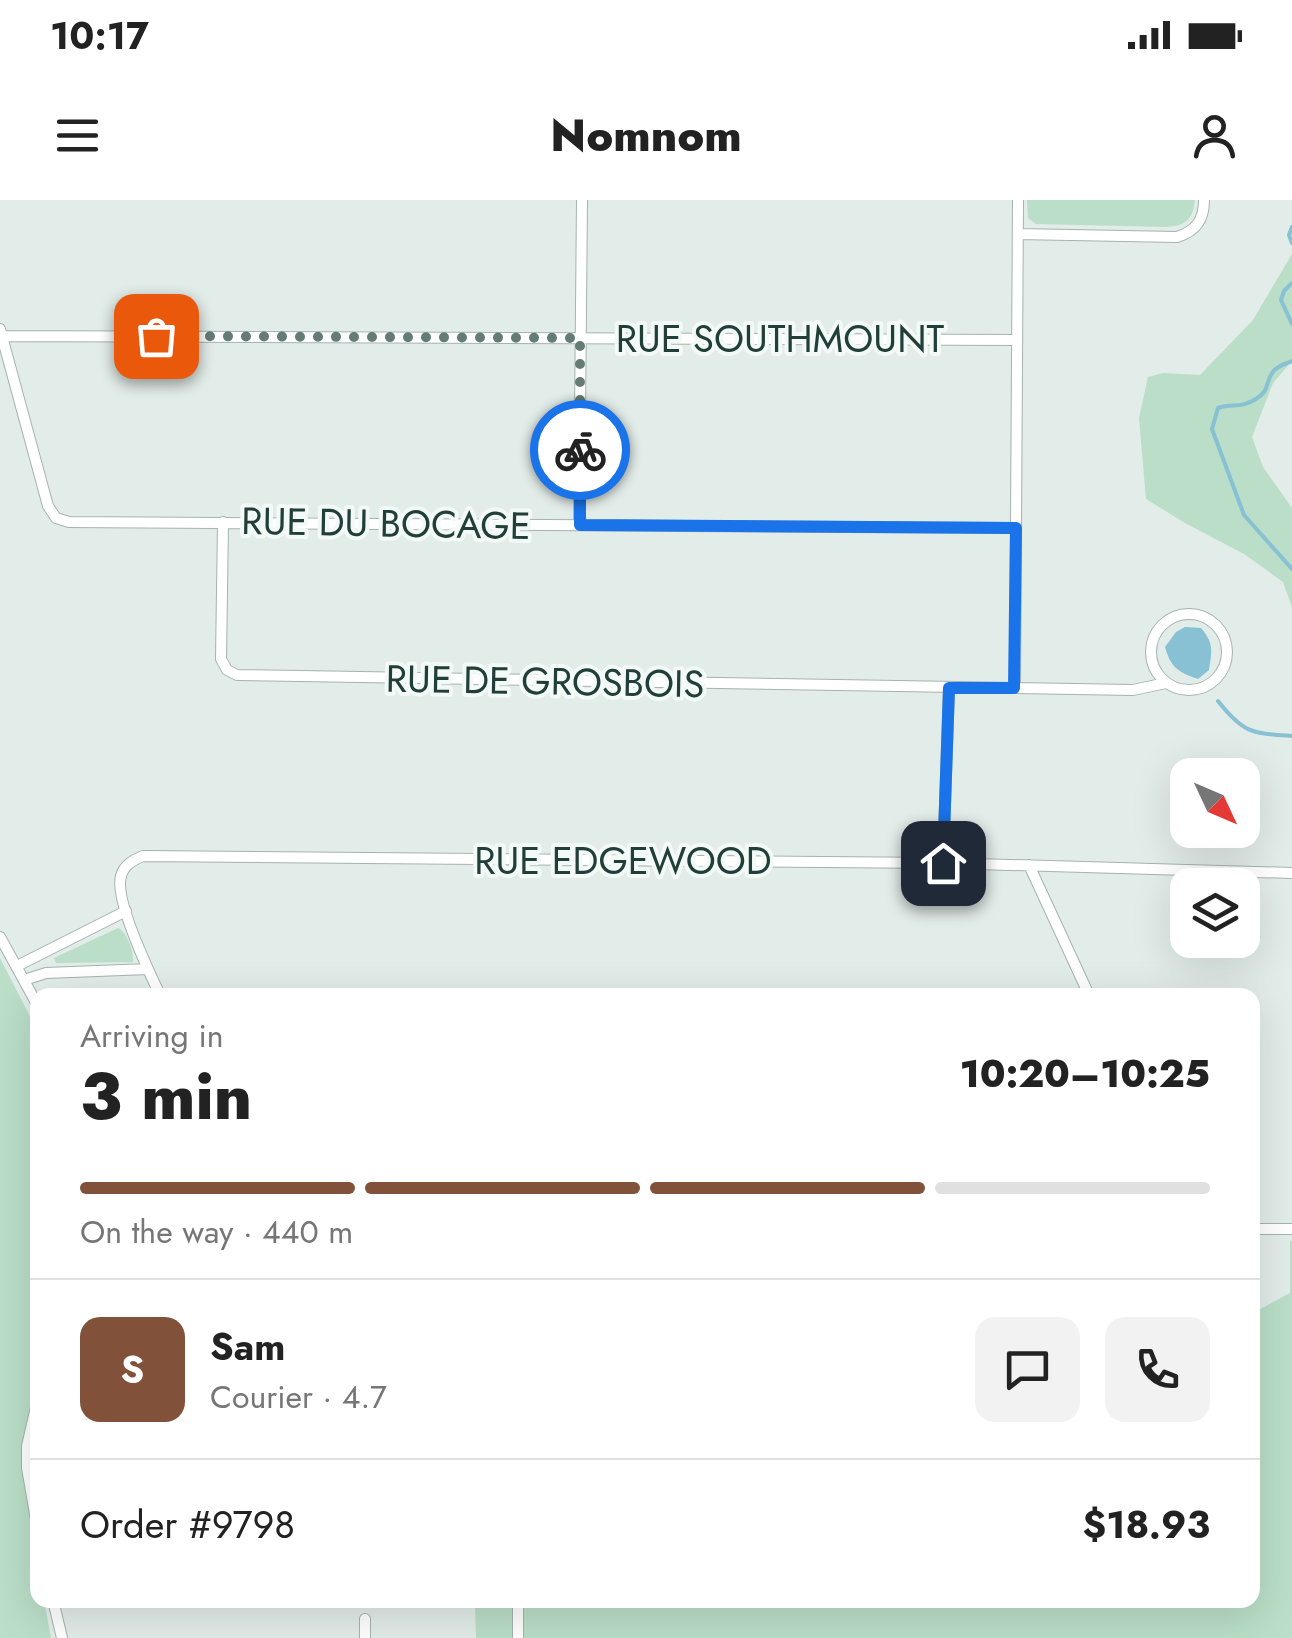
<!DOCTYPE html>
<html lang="en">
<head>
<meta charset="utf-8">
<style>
  :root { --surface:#fff; --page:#f2f2f2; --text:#222; --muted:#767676; --line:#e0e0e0; --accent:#825139 }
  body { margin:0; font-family:Jost,sans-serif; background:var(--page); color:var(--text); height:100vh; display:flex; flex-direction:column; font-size:38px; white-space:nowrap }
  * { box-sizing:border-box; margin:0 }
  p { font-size:32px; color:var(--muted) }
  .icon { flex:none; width:55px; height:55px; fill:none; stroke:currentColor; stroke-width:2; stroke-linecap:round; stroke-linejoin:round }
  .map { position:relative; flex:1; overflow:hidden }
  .panel { position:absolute; left:30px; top:788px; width:1230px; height:620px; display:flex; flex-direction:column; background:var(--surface); border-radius:20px; box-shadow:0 10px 40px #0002 }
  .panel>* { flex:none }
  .needle { width:65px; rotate:134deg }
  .buttons { position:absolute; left:1170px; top:558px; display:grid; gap:20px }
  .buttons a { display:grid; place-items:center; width:90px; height:90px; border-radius:20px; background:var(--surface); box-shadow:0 10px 40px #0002; font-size:50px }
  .pin { position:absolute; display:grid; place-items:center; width:85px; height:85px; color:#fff; margin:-42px; border-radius:20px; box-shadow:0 5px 15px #0006 }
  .courier { position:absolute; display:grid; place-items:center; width:100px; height:100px; margin:-50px; border:8px solid #1a73e8; border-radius:50%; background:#fff; color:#222; box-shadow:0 2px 12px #0007 }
  .summary em { font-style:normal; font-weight:800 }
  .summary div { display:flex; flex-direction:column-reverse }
  .summary { display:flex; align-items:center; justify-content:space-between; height:170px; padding:0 50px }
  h1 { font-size:65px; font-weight:800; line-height:75px }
  .bar { display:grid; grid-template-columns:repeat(4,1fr); gap:15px 10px; align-content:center; height:120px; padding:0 50px }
  .bar i { height:12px; border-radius:8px; background:var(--line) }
  .bar .on { background:var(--accent) }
  .bar p { grid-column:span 4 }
  .line { display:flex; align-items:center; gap:25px; padding:0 50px; border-top:2px solid var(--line) }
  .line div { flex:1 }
  .round { display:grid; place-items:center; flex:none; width:105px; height:105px; border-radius:20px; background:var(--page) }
  .status { display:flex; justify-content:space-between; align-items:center; height:70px; padding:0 50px; background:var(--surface); direction:ltr }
  .status svg { height:28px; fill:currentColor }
  header { display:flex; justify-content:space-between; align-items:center; height:130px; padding:0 50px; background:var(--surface); font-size:45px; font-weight:800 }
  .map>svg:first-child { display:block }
  .green { fill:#badec7 }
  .water { fill:#87c1d3 }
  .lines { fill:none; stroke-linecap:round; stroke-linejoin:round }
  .stream { stroke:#87c1d3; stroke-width:4 }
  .minor-casing { stroke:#a4b4b0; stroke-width:12 }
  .minor { stroke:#fff; stroke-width:10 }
  .done { stroke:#657b76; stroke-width:10; stroke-dasharray:0 18 }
  .route { stroke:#1a73e8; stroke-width:12 }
  .labels { text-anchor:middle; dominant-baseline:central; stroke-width:8; stroke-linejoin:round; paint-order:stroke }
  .street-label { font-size:38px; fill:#213e39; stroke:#f2f9f6 }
</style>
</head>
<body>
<div class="status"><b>10:17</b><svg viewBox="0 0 49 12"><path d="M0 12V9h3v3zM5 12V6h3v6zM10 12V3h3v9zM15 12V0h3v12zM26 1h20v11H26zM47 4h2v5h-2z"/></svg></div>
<header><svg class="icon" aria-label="menu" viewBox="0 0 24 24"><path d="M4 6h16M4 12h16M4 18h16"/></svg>Nomnom<svg class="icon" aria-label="person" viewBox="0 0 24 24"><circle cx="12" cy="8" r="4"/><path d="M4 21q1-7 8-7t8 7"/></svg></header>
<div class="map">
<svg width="1292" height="1438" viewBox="0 0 1292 1438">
  <rect width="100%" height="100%" fill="#e2ece8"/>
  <path class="green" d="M1027,0H1195C1193,20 1185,26 1166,27L1036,24L1028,18Z
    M1292,54V161L1273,183L1252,237L1263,267L1292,308V407L1283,382L1244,354L1185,323L1146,299L1139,218L1148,177L1163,173L1200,175L1253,120Z
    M118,728C127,732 134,752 133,762L56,763L54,758Z
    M0,758L37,830L38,1400H44L51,1438H0Z
    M1290,1041H1292V1438H476L475,1405L251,1400H1252L1253,1113L1290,1093Z"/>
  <path class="water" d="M1185,427L1201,428C1214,443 1212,451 1209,470L1198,479C1178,472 1171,468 1165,447L1176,432Z"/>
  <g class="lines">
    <path class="stream" d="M1292,27L1289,35L1292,43
      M1292,83L1284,91L1281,100L1292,124
      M1292,161C1285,164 1276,166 1272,173C1265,184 1270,190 1256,199C1240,209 1232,203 1218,208L1212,229L1244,315L1292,369
      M1218,501C1244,534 1252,533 1292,536"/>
    <g class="minor-casing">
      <path id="minor" d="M1018,34L1177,37C1196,31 1204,20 1204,0
        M0,129L48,306L56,318L69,322L1016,328
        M2,136L1017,140
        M223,322L221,459L227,470L237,475L1133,490L1166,483
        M579,325L582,0
        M1151 452a38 38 0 1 1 76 0a38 38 0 1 1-76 0Z
        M1015,488L1018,0
        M943,663L949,488
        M1029,665L1089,795
        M0,737L38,806
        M17,766L126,711
        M24,780L46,773L148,769
        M160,795C149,772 114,699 121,676C124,665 133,660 143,656L943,663L1292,673
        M1252,1029H1292
        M38,1198L27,1246V1268L38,1331
        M53,1400L62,1438
        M518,1400V1438
        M365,1419V1438"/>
    </g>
    <use href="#minor" class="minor"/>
  </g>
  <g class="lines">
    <path class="done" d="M156,136L580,138V250"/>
    <path class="route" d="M580,250V325L1016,328L1014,488H949L943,663"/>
  </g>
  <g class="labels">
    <g class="street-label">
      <text x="780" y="138">RUE SOUTHMOUNT</text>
      <text transform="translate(386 323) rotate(1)">RUE DU BOCAGE</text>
      <text transform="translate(545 481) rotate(1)">RUE DE GROSBOIS</text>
      <text x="623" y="660">RUE EDGEWOOD</text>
    </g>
  </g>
</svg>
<div class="buttons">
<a><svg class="needle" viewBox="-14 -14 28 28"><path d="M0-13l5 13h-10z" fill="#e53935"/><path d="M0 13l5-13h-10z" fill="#767676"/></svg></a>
<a><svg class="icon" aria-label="layers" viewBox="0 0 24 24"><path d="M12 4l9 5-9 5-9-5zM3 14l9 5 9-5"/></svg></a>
</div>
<div class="pin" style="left:156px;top:136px;background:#ea580c"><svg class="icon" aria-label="bag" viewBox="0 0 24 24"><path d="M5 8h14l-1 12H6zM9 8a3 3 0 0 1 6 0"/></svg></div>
<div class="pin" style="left:943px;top:663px;background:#1f2937"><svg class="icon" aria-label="home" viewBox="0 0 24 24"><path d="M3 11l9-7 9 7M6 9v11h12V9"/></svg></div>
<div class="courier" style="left:580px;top:250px"><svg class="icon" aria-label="bike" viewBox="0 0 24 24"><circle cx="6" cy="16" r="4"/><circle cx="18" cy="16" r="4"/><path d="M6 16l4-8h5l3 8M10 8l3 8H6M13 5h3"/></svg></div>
<section class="panel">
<div class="summary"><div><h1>3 min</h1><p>Arriving in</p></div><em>10:20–10:25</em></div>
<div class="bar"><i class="on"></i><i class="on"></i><i class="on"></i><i></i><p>On the way · 440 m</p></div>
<div class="line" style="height:180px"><b class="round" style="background:var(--accent);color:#fff">S</b><div><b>Sam</b><p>Courier · 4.7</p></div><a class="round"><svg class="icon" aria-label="chat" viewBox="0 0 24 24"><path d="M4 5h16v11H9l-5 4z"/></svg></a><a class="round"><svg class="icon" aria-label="phone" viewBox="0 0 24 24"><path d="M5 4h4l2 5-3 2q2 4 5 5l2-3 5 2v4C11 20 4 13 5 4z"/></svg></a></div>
<div class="line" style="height:130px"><div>Order #9798</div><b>$18.93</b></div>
</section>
</div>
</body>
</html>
